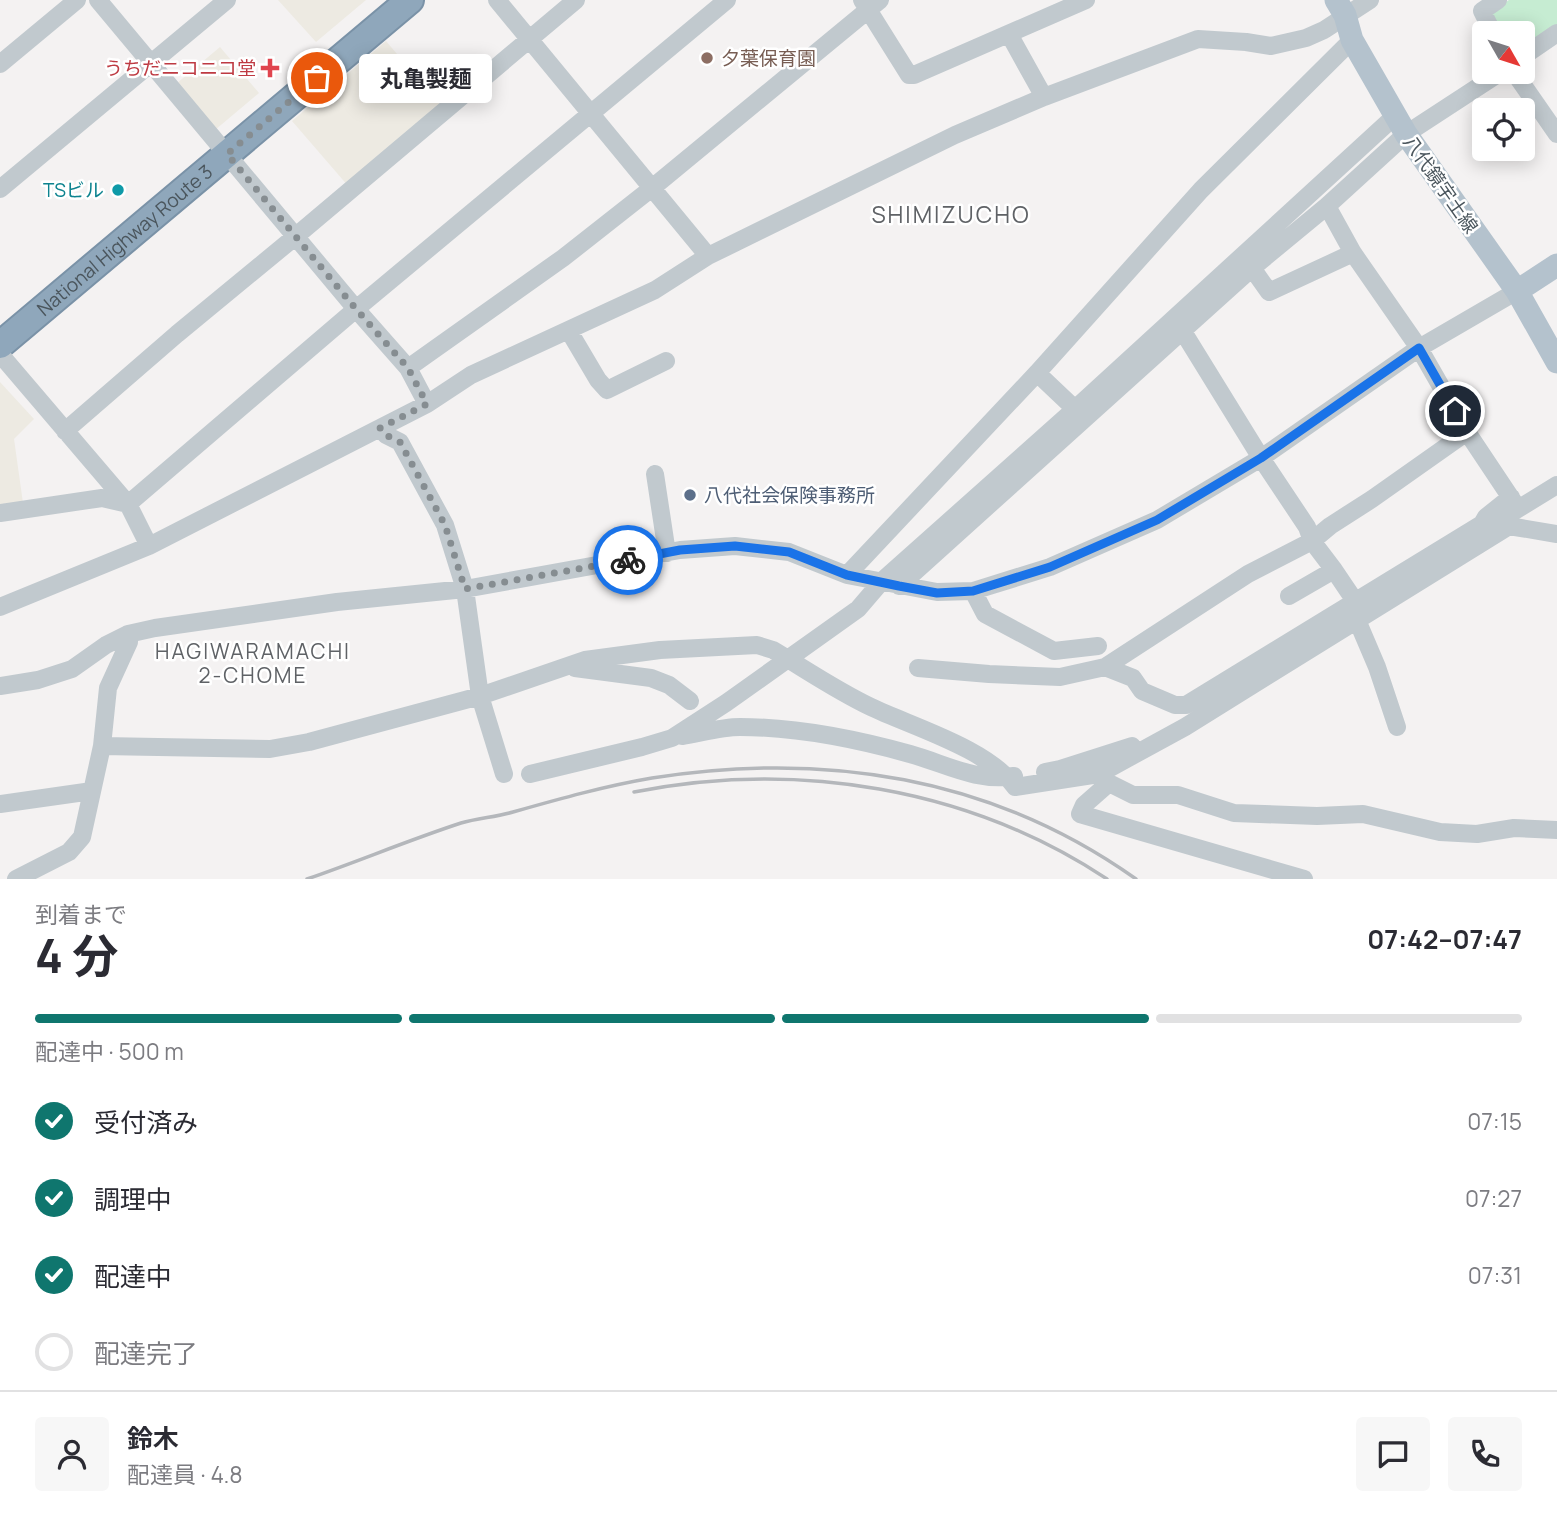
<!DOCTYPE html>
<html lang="ja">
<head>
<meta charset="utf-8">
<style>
  :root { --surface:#fff; --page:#f7f7f7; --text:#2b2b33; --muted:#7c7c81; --line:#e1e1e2; --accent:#0f766e }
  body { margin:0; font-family:Manrope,"Noto Sans JP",sans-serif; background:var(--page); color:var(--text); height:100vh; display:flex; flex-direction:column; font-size:26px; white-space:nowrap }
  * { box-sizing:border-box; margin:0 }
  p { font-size:23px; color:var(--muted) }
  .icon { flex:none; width:38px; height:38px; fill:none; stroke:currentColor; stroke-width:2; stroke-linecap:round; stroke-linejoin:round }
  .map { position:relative; height:879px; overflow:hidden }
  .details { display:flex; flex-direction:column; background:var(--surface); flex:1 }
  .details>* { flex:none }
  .needle { width:46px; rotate:129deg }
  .fabs { position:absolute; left:1472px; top:21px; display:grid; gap:14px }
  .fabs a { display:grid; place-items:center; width:63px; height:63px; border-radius:7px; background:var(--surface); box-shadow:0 4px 18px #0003; font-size:35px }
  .pin { position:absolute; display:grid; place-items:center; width:60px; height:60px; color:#fff; margin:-30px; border:4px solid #fff; border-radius:50%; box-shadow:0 2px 7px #0007 }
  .courier { position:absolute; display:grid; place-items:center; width:70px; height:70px; margin:-35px; border:5px solid #1a73e8; border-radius:50%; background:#fff; color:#222; box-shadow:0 2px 9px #0007 }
  .bubble { position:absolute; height:49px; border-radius:7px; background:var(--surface); box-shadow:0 4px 18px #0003; font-size:23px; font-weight:700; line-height:49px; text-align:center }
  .head em { font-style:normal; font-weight:700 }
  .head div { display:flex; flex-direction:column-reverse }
  .head { display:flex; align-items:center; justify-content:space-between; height:119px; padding:0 35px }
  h1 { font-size:46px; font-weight:700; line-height:52px }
  .bar { display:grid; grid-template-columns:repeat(4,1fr); gap:10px 7px; align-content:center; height:84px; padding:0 35px }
  .bar i { height:9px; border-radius:5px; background:var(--line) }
  .bar .on { background:var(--accent) }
  .bar p { grid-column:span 4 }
  .line { display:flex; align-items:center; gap:18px; padding:0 35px; border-top:2px solid var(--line) }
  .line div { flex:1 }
  .round { display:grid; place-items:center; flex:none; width:74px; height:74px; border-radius:7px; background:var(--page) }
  ol { padding:0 35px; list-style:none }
  li { display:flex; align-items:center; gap:21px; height:77px }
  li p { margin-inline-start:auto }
  li .icon { padding:7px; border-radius:50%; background:var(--accent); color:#fff; stroke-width:4 }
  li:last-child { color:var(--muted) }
  li i { width:38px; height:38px; border:4px solid var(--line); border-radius:50% }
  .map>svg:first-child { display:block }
  .commercial { fill:#edeae2 }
  .green { fill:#c6ecd2 }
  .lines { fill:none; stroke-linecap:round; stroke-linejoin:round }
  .highway-casing { stroke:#7a92a7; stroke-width:30 }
  .minor { stroke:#c1c9ce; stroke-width:18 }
  .major { stroke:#b4c2cd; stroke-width:23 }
  .highway { stroke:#8fa7bb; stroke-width:26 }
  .rail { stroke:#b4b7bb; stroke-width:3.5 }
  .done { stroke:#868d91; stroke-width:7; stroke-dasharray:0 12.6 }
  .route { stroke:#1a73e8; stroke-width:9 }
  .education-dot { fill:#8d6e63; stroke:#fff; stroke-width:2.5 }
  .health-dot { fill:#e0444e; stroke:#fff; stroke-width:2.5 }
  .culture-dot { fill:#0f9aa8; stroke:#fff; stroke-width:2.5 }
  .service-dot { fill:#5c6f8a; stroke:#fff; stroke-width:2.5 }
  .labels { text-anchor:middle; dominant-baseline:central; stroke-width:5; stroke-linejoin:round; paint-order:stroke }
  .education-label { font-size:19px; fill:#785e54; stroke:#fff; text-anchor:start }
  .health-label { font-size:19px; fill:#be3a42; stroke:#fff; text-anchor:end }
  .street-label { font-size:19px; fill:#4b565d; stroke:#fff }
  .culture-label { font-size:19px; fill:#0d838f; stroke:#fff; text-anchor:end }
  .service-label { font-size:19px; fill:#4e5e75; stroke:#fff; text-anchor:start }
  .neighbourhood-label { font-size:21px; letter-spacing:2px; fill:#5f6266; stroke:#fff }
  .quarter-label { font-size:23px; letter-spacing:2px; fill:#5f6266; stroke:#fff }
</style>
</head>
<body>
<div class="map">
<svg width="1557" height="879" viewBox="0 0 1557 879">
  <rect width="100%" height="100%" fill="#f4f2f2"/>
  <path class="commercial" d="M278,0H366L316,42Z
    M386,41L442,107L349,187L292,121Z
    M220,47L259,93L215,130L176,84Z
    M0,382L34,419L14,439L23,503L0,507Z"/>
  <path class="green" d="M1509,0H1557V26L1523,49L1522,33H1503L1490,13Z"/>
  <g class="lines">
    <g class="highway-casing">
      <g id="highway">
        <path id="s1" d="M0,345L410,0"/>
      </g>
    </g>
    <path class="minor" d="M98,0L356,309L408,368L427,404
      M497,0L708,256
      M862,0L909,75H914L1086,0
      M1493,33L1482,11L1498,0
      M1009,34L1044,97
      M1522,57L1557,33
      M0,64L77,0
      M1514,72L1557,134
      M0,189L227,0
      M1327,206L1353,253L1419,348L1467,432L1515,504
      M1252,268L1269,292L1353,253
      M1182,330L1261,458L1307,527L1312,541L1334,570L1361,610
      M569,331L598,380L607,390L666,361
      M0,354L128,504L149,546
      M408,368L563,258L652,188L880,0
      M1037,373L1075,409V415L1079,417
      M380,428L386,435L400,442L445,525L465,589L480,696L504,774
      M65,431L177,334L296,236L576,0
      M655,474L667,553
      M128,504L356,309L727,0
      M0,513L102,498L128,504
      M1490,526L1557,485
      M847,575L1037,373L1201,190L1352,40
      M899,586L1252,268L1327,206L1406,134L1501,72
      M973,591L985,614L1054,651L1098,646
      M1289,596L1334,570
      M0,607L149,546L427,404L471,375L655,290L708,256L955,135L1044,97L1198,39L1246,42L1271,46L1306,38L1324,30L1370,0
      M1357,620L1377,667L1397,727
      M1105,667L1133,678L1142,691L1175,705H1186L1482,524L1486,517L1511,497
      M575,668L651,678L669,685L690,701
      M918,668L989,674L1060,677L1105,667L1248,574L1312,541L1330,526L1372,499L1467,432
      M0,686L38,680L72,669L106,645L128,634L155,628L337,602L465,589L680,550L735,546L789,552L847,575L937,592L973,591L1050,567L1157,520L1261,458L1419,348L1517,291
      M682,736C701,733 721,727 740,727C797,727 856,739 910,754C946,764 976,782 1014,776
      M102,746L270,749L309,742L480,696L585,660L660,650L757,645L773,650C805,669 837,691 871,707C913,727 989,749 1015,787L1099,774L1185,727L1509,526L1557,534
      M1045,772L1060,769L1132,746
      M530,774L642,747L672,738L726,703L858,609L882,581L1075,409L1395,116
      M1099,774L1109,783L1133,795H1178L1234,813L1317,816L1363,814L1440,832L1477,834L1514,828L1557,830
      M1109,783L1084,805L1080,814L1304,879
      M0,804L92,791
      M16,879L69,852L82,837L102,746L108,688L129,642L128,634"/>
    <path class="major" d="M1336,0L1345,15L1352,40L1406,134L1517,291L1557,362
      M1517,291L1557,265"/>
    <use href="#highway" class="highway"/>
    <path class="rail" d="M634,792C796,760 968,787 1107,879
      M307,879C359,861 409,840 461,823C478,818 496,817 513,812C559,799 605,786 652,778C824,751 991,776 1136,879"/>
  </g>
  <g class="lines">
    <path class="done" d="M317,78L227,154L356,309L408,368L427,404L380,428L386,435L400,442L445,525L465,589L628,560"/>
    <path class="route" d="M628,560L680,550L735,546L789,552L847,575L899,586L937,593L973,591L1050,567L1157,520L1261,458L1419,348L1455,411"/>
  </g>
  <circle class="education-dot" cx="707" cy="58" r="7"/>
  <path class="health-dot" d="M266.5 57.5h7v7h7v7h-7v7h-7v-7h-7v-7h7z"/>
  <circle class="culture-dot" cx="118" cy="190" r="7"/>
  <circle class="service-dot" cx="690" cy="495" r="7"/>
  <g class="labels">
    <g class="education-label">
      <text x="721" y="58">夕葉保育園</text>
    </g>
    <g class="health-label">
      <text x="256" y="68">うちだニコニコ堂</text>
    </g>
    <g class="street-label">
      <text transform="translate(1441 184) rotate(55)">八代鏡宇土線</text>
      <text stroke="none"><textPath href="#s1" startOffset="163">National Highway Route 3</textPath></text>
    </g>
    <g class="culture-label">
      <text x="104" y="190">TSビル</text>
    </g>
    <g class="service-label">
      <text x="704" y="495">八代社会保険事務所</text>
    </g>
    <g class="neighbourhood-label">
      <text x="253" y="651">HAGIWARAMACHI<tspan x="253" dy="24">2-CHOME</tspan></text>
    </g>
    <g class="quarter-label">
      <text x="951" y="214">SHIMIZUCHO</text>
    </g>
  </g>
</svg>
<div class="fabs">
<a><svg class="needle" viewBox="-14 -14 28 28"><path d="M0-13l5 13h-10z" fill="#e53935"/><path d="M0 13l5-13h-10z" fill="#7c7c81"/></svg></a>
<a><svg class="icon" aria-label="locate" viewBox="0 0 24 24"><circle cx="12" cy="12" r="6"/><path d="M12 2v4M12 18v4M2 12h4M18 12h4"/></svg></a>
</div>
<div class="pin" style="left:317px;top:78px;background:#ea580c"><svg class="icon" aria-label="bag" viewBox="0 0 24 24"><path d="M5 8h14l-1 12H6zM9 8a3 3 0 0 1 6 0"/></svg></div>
<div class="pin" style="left:1455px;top:411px;background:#1f2937"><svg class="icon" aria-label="home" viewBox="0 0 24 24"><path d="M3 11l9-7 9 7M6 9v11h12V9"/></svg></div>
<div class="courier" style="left:628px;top:560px"><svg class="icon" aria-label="bike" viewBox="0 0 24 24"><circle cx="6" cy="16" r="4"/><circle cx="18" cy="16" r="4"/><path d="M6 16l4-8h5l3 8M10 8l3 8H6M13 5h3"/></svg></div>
<div class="bubble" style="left:359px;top:54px;width:133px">丸亀製麺</div>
</div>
<section class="details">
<div class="head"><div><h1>4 分</h1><p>到着まで</p></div><em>07:42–07:47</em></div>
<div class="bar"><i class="on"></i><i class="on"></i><i class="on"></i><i></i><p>配達中 · 500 m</p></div>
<ol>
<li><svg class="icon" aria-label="check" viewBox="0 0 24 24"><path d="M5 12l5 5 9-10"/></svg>受付済み<p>07:15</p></li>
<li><svg class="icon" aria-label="check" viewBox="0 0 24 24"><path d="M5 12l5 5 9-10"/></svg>調理中<p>07:27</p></li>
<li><svg class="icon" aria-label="check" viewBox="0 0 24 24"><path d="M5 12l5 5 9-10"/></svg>配達中<p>07:31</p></li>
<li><i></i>配達完了</li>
</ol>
<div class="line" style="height:126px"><a class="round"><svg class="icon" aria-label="person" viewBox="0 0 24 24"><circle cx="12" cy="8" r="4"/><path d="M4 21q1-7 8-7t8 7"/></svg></a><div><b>鈴木</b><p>配達員 · 4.8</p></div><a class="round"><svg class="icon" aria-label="chat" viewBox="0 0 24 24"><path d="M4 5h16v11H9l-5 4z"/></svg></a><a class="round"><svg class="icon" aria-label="phone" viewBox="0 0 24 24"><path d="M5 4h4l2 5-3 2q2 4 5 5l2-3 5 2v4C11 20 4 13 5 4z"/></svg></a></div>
</section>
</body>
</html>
